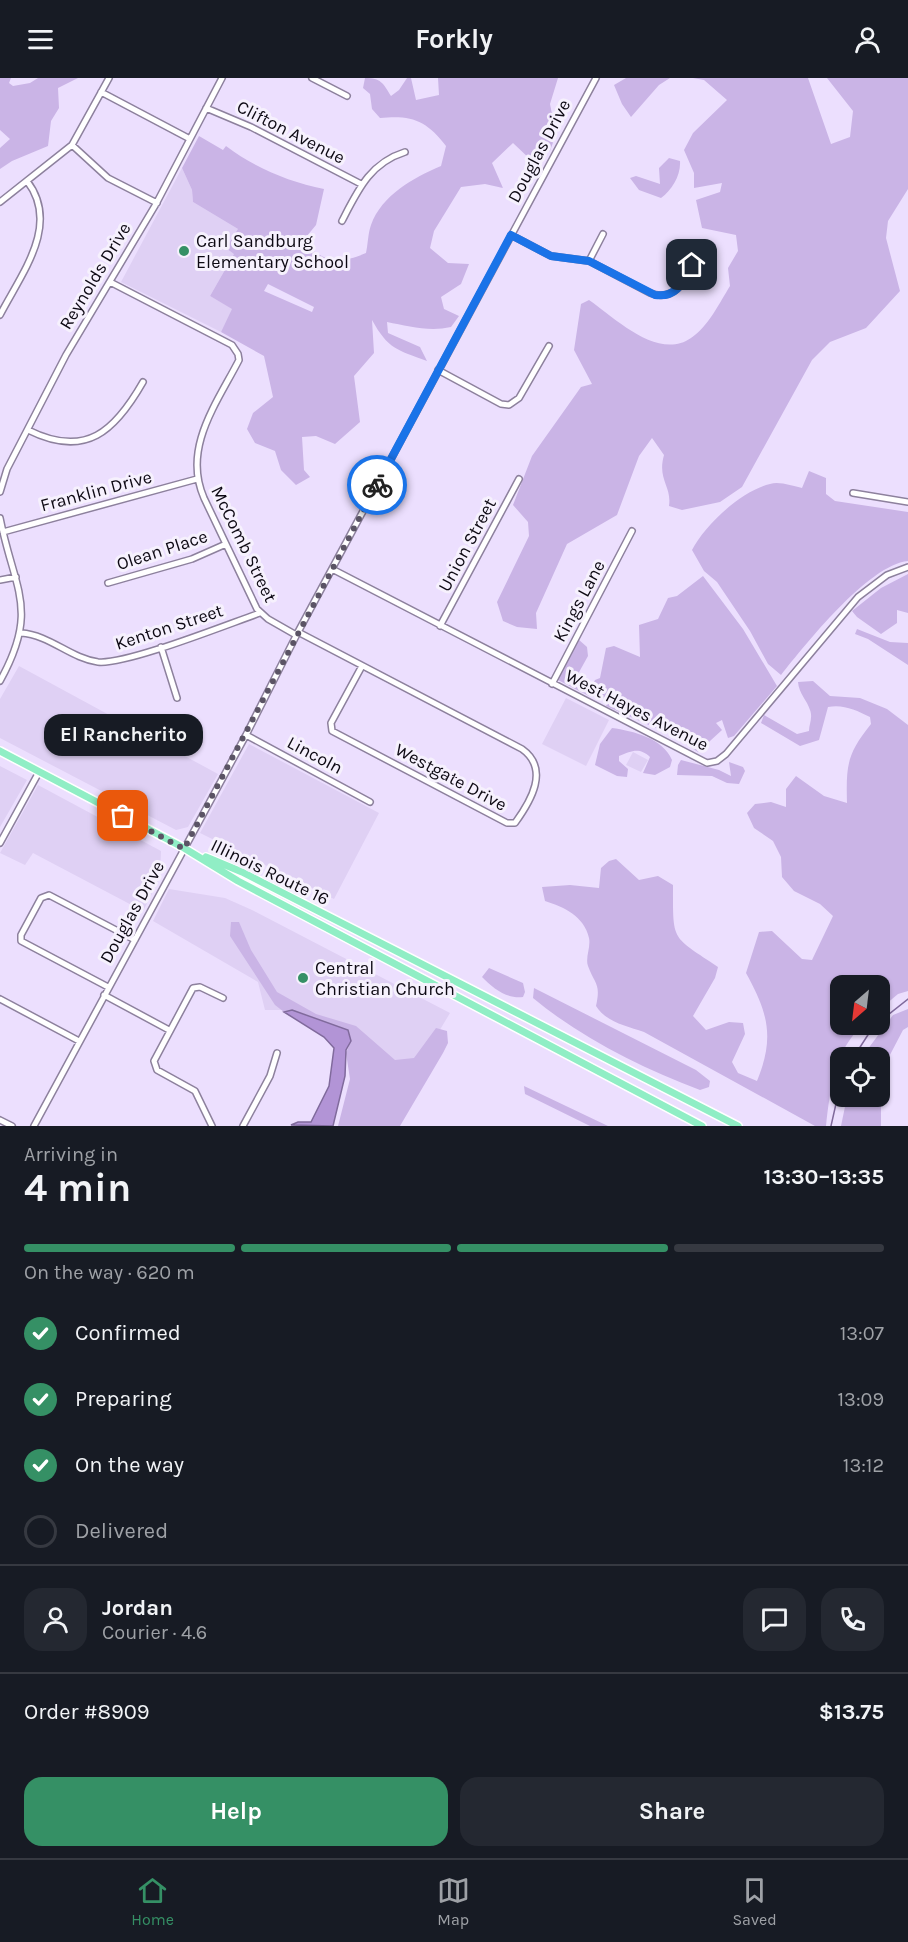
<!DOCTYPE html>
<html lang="en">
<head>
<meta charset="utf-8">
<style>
  :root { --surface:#171b24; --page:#242831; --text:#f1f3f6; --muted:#9ea1a6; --line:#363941; --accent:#359065 }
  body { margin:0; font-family:Karla,sans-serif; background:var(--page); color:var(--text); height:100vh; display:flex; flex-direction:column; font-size:22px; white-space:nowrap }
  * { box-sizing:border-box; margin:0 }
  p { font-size:20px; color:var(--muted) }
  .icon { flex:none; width:33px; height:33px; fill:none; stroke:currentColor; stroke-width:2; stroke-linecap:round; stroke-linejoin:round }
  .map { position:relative; height:1048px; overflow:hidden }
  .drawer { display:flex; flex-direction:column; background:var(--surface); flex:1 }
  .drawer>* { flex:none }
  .needle { width:39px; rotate:208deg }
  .tools { position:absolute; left:830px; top:897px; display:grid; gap:12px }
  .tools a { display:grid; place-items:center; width:60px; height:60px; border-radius:12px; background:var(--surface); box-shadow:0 2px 4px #0004; font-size:30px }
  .pin { position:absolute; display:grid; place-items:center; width:51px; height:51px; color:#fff; margin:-26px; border-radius:12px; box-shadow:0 3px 9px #0006 }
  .courier { position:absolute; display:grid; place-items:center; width:60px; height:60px; margin:-30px; border:4px solid #1a73e8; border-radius:50%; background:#fff; color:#222; box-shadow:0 2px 8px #0007 }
  .bubble { position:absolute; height:42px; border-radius:18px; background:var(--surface); box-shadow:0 2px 4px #0004; font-size:20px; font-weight:700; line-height:42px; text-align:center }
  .headline em { font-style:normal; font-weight:700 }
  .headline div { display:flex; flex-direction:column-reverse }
  .headline { display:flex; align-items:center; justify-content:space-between; height:102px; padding:0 24px }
  h1 { font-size:39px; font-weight:700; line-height:45px }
  .bar { display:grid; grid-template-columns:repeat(4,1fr); gap:9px 6px; align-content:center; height:72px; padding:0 24px }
  .bar i { height:8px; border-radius:4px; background:var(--line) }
  .bar .current { background:var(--accent) }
  .bar p { grid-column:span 4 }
  .line { display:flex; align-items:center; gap:15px; padding:0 24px; border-top:2px solid var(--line) }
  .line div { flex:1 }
  .round { display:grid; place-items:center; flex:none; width:63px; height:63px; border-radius:18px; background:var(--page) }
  ol { padding:0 24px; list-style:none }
  li { display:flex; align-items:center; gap:18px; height:66px }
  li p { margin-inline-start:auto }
  li .icon { padding:6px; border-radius:50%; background:var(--accent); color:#fff; stroke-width:4 }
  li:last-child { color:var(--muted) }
  li i { width:33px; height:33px; border:3px solid var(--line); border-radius:50% }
  .action { display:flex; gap:12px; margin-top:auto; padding:12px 24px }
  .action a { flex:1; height:69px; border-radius:18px; background:var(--accent); color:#fff; font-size:24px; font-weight:700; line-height:69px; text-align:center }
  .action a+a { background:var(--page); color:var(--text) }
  header { display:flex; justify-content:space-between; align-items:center; height:78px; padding:0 24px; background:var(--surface); font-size:27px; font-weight:700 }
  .tabs { display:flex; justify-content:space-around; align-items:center; height:84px; border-top:2px solid var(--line); background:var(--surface); font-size:16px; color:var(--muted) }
  .tabs a { display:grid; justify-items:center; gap:3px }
  .tabs .current { color:var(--accent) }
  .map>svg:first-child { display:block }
  .built { fill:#dfd0f4 }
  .green { fill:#cab4e6; fill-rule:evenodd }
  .water { fill:#b294d6; stroke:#806a9c; stroke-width:1.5 }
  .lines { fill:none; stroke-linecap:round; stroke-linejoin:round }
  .stream { stroke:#806a9c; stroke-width:1.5 }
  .minor-casing { stroke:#8d819d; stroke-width:8 }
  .major-casing { stroke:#fff; stroke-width:10 }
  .minor { stroke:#fff; stroke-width:5 }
  .major { stroke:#90eec5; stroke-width:7 }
  .done { stroke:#5b5465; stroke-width:6; stroke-dasharray:0 10.8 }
  .route { stroke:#1a73e8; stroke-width:8 }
  .poi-dot { fill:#359065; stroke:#f6f1fd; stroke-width:2 }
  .labels { text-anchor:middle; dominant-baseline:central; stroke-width:6; stroke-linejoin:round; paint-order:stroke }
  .street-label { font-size:18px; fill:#0d0913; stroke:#f6f1fd }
  .poi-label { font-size:18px; fill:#0d0913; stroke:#f6f1fd; text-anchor:start }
</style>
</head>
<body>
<header><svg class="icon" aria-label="menu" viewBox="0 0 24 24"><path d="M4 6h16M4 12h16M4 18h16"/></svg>Forkly<svg class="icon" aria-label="person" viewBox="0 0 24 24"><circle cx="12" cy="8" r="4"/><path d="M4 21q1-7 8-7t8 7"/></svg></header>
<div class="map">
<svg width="908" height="1048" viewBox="0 0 908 1048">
  <rect width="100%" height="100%" fill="#ecdffe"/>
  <path class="built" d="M182,90L192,112L193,124L238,151L234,176L210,218L233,231L221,254L121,204Z
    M19,588L218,696L188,749L176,752L0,660V621Z
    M566,620L609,642L586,688L542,666Z
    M249,666L379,735L334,821L200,755Z
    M633,674L648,682L641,694L626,687Z
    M0,688L27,702L0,749Z
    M38,707L161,773L160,800L143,833L33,775L25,787L0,775Z
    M169,811L225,820L252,832L450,935L414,995L351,963L322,942L292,932H265L258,904L153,843Z"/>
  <path class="green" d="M0,0H11L9,5L13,8L30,5L38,0H78L58,10L59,30L51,43L48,68L12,83L0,91V70L10,61L0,52Z
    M365,0C381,0 383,5 391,18L399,12L407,0H411L416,22L439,17L438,0H558L550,26L556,56L550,73L531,82L513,65L492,85L503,110L485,106L461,109L434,153L430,170L448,185L469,186L461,206L441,219L444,231L459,238L451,249C429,254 408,248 387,244L388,255L420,269L427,283C397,272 388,271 372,242L374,275L354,298L360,344L335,366L316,358L302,359L304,392L310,399L296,407L281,392L275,373L255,365L247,351L253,335L273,319L264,278L221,254L232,231L210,218L234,176L226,170L238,151L193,124L192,112L182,90L199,58L223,72L226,68C255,90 289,104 324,111L316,147L302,164C325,184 338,187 366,175C368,166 368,155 371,147C382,117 413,100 441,88L446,68C426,42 412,37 380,40L372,31L370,16L363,10ZM268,206L314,229L312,234L264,213Z
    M626,0H670L659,7L631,39L622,26L614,7Z
    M693,0H808L831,66L850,59L853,33L827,0H908V111L888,143L886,160L900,213L866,250L830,264L812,282L742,409L720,424L682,432L669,428C672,408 657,402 664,377L652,360L639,378L617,437L567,466L536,535L537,551L517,549L503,543L497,524L529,458L528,444L513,427L532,378L581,309L592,306L574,272L581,226L589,222C615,240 658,283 691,260C708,249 720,224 730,208L728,190L738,173L736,157L702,150L696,122L720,114L722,105L694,110V95L684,72L693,55L727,22L704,2Z
    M669,80L680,83C681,97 672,112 661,120L639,112L630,100L636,98L660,106L659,90Z
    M809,393L826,400V416L835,423L908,434V483C868,487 806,566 781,597L768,586L750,553L717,504L704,493L692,472C705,447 741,413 770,406C779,403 793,408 802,410Z
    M908,496V535L897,532V545L881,556L857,539L852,533L881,510Z
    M703,498L743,551L777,608L734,658L728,660L722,642L716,645L722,652L698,674L676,659L606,628L610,620L589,618L556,601L578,561L587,569L588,578L573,605L590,612L595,602L600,600L606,570L614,568L640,579L639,547L658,541L668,520L677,518Z
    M857,551L890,564L908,565V587L868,561L855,556Z
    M813,603L830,618L860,620L887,631L908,647V913L898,916L879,932V908H840V946L863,947C835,971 830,1012 826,1048H815L644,954C626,948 606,944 596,928C601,905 595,907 588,888C585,880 591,869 589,860C584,838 564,829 545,823L542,809L570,807L599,810L601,790L609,783L616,781L639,802L658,798L673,807C673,865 671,857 718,889L715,900L693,938L706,952L729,944L743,945L745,956L732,984L738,995L757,1003C775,959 768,935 746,895L759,854L772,853L802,881L812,882L833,838L820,826L794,813L782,799L781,779L773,763L754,750L747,735L755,726L771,724L786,729V711L796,698L824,718L847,725C846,687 847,676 871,646L870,639C856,632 843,626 828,629L819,662L800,668L761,645L764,637L797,656L809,653C809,646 813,640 810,632C807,622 799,616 798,604Z
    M612,650C633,653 663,660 672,682L670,689L655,697L643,695L650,679C639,669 632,673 619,678V683L628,691L627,699L617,698L595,687L600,666Z
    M681,682L719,692L731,698L729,684L743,689L745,693L739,706L727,705L712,698L677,697L678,687Z
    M231,844H239L251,872L277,914L316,936L356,948L395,982L414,980L436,950L447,953L448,965L443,975L400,1048H338L350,1001L346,975L351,963C333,950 306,930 284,934L275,927L230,858Z
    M489,890L523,905L525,914L523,919C506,921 493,910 482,899Z
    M534,910L696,992L710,1003L709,1009L700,1012C642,990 581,960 533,920Z
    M908,931V949L903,952L881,994V1048H841L847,1019L879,1018V980L862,979L893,937Z
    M524,1008L608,1048H590L525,1016Z"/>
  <path class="water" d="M292,932L348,952L351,963L346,972L345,998L333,1048L291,1047L298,1044H311L329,1008L334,970L324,959L284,934Z"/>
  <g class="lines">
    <path class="stream" d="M879,944L908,921
      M853,980L875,946
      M831,1048L840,1008"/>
    <g class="minor-casing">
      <path id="minor" d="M312,0L347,18
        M101,14L190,61
        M206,30L251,49L361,106
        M72,67L108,100L157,125
        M0,124L72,67L109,0
        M342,143C358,112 370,85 405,74
        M511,157L551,178L589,183L650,215C680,227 691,190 702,170
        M589,183L603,156
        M110,204L232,267L238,276L239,282C217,325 182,370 204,420L257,531L268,541L296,557
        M0,237C21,196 61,147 27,103
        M438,292L501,326L509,327L519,320L549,268
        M28,352C86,381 115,353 143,304
        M0,414L7,391L66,277L156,126L222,0
        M853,415L908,424
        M0,440C14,512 40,531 0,603
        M3,454L197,401
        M332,491L707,685L717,683L726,676L858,519L887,497L908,489
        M0,502L16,499
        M108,505L192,481L226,466
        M440,548L519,401
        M298,554L522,671C550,691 531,723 515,745H507L332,653L331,645L362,588
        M21,555C50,557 70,580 98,584C126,587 228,546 260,535
        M161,569L177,620
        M552,606L632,453
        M246,657L370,724
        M0,765L39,694
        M108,909L21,863V857L41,820L49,817L135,862
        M104,917L169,952
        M0,921L79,963
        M0,1042L12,1048
        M34,1048L246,657L298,554L596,0
        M212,1048L195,1013L157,992L154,983L193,910L200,909L223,920
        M243,1048L270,998L277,975"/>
    </g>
    <g class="major-casing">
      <path id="major" d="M0,673L184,770L238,803L702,1048
        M206,779L242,794L738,1048"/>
    </g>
    <use href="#minor" class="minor"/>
    <use href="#major" class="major"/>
  </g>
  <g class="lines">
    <path class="done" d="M123,738L184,771L377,407"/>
    <path class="route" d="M377,407L511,157L551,178L589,183L655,217C677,220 683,204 692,187"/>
  </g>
  <g class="poi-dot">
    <circle cx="184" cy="173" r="6"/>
    <circle cx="303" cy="900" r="6"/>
  </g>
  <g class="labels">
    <g class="street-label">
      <text transform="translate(291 54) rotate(27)">Clifton Avenue</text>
      <text transform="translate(539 73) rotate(-62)">Douglas Drive</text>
      <text transform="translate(95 198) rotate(-59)">Reynolds Drive</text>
      <text transform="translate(96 413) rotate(-15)">Franklin Drive</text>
      <text transform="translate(244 466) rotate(64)">McComb Street</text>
      <text transform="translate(467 467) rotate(-62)">Union Street</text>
      <text transform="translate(162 472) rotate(-18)">Olean Place</text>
      <text transform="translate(579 523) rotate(-62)">Kings Lane</text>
      <text transform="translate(169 549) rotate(-18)">Kenton Street</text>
      <text transform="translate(637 632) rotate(27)">West Hayes Avenue</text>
      <text transform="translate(315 677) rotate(28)">Lincoln</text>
      <text transform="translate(451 699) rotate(28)">Westgate Drive</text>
      <text transform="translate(270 794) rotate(26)">Illinois Route 16</text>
      <text transform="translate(132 834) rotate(-61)">Douglas Drive</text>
    </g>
    <g class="poi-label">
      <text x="196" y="163">Carl Sandburg<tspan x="196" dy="21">Elementary School</tspan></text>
      <text x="315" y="890">Central<tspan x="315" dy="21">Christian Church</tspan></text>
    </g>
  </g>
</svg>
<div class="tools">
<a><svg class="needle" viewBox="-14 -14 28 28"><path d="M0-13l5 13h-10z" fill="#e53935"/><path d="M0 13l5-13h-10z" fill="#9ea1a6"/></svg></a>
<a><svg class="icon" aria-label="locate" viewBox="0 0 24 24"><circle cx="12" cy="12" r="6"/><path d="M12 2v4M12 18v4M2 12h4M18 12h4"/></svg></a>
</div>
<div class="pin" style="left:123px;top:738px;background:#ea580c"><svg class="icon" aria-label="bag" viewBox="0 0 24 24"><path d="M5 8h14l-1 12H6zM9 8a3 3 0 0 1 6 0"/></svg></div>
<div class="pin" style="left:692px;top:187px;background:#1f2937"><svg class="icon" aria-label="home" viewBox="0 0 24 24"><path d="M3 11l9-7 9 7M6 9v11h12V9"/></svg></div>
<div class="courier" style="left:377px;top:407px"><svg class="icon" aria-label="bike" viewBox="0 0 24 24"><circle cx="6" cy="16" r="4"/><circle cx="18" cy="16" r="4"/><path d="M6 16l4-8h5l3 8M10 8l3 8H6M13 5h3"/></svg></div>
<div class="bubble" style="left:44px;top:636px;width:159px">El Rancherito</div>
</div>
<section class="drawer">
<div class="headline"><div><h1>4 min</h1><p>Arriving in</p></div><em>13:30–13:35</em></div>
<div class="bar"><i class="current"></i><i class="current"></i><i class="current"></i><i></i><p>On the way · 620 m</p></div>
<ol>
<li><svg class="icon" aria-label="check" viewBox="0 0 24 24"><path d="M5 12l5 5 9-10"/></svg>Confirmed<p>13:07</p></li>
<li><svg class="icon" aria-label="check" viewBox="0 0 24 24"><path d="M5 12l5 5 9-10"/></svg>Preparing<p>13:09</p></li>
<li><svg class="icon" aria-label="check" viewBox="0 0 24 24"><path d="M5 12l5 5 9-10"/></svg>On the way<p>13:12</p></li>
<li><i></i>Delivered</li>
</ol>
<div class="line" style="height:108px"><a class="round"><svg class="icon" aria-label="person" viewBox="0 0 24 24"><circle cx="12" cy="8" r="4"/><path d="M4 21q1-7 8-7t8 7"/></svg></a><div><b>Jordan</b><p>Courier · 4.6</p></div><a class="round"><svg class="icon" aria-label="chat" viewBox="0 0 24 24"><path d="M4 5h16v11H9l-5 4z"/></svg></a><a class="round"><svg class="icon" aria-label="phone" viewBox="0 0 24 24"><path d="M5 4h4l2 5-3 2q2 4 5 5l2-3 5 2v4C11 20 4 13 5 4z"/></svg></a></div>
<div class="line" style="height:78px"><div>Order #8909</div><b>$13.75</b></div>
<div class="action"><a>Help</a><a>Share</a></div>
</section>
<nav class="tabs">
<a class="current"><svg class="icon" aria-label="home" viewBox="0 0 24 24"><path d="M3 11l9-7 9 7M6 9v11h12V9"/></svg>Home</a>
<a><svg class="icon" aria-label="map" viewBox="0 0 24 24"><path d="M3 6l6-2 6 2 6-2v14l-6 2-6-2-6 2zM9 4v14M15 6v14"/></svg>Map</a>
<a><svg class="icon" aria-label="saved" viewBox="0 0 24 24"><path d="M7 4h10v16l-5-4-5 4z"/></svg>Saved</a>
</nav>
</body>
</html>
